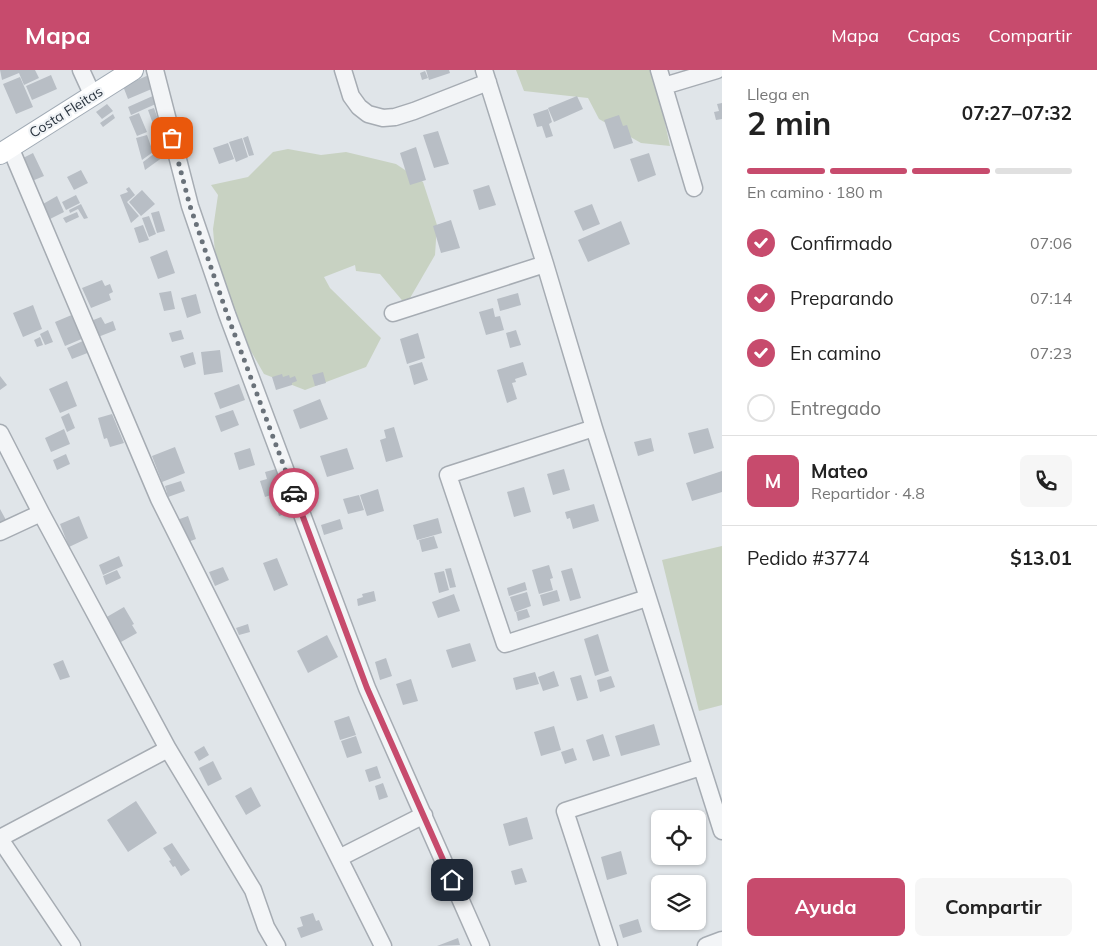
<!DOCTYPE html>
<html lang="es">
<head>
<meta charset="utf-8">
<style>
  :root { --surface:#fff; --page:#f6f6f6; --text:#222; --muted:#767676; --line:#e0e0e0; --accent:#c74b6d }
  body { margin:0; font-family:Mulish,sans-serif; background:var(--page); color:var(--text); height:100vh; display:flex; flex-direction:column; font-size:19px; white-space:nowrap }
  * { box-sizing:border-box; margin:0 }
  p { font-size:16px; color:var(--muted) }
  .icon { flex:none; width:28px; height:28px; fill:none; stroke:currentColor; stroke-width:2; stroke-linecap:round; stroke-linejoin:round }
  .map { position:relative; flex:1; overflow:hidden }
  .side { display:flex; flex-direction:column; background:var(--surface); width:375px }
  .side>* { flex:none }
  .buttons { position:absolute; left:651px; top:740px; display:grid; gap:10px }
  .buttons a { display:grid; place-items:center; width:55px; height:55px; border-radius:8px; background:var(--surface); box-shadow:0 1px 4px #0004; font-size:25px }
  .pin { position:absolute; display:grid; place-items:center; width:42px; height:42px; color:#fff; margin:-21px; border-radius:10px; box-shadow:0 2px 8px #0006 }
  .courier { position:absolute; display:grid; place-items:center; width:50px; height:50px; margin:-25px; border:4px solid #c74b6d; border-radius:50%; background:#fff; color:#222; box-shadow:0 1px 6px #0007 }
  .summary em { font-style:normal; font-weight:700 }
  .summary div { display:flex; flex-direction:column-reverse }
  .summary { display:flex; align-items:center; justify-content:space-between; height:85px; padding:0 25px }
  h1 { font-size:32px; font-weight:700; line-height:38px }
  .bar { display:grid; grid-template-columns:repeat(4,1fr); gap:8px 5px; align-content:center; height:60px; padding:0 25px }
  .bar i { height:6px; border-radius:4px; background:var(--line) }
  .bar .selected { background:var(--accent) }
  .bar p { grid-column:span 4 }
  .line { display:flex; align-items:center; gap:12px; padding:0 25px; border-top:1px solid var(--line) }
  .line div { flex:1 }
  .round { display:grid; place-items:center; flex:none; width:52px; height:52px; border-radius:8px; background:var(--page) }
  ol { padding:0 25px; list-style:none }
  li { display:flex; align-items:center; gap:15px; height:55px }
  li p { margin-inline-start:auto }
  li .icon { padding:5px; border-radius:50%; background:var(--accent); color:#fff; stroke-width:4 }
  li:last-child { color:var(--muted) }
  li i { width:28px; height:28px; border:2px solid var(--line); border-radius:50% }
  .cta { display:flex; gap:10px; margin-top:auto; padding:10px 25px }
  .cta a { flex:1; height:58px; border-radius:8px; background:var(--accent); color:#fff; font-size:20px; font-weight:700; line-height:58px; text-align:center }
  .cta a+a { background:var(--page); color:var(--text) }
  header { display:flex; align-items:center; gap:30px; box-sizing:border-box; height:70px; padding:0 25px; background:var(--accent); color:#fff }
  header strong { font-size:24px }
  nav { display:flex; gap:28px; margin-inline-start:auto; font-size:18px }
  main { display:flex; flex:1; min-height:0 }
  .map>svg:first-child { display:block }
  .green { fill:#c8d2c2 }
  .building { fill:#b8bec5 }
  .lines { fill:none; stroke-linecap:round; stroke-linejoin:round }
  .minor-casing { stroke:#a6acb3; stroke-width:19 }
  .major-casing { stroke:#a0aab4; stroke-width:22 }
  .minor { stroke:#f3f5f7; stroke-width:16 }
  .major { stroke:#fff; stroke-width:20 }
  .done { stroke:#6a727a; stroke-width:5; stroke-dasharray:0 9 }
  .route { stroke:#c74b6d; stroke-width:6 }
  .labels { text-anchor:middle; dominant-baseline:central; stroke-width:4.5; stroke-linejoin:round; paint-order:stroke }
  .street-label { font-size:14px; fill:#2a343f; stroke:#f0f3f6 }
</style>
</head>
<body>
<header>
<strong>Mapa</strong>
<nav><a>Mapa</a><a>Capas</a><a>Compartir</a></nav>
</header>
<main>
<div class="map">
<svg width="722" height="876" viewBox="0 0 722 876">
  <rect width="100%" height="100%" fill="#e0e5e9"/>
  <path class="green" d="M516,0H651L656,12L670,76L641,73L599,49L588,28L524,21Z
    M288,79L321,85L346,82L396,94L423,112L437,155L435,185L406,235L380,204L356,201L355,195L324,207L330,218L381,268L366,297L305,320L264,304L237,257L216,195L213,159L218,125L211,115L248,107L273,82Z
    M722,476V635L699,641L662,490Z"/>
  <path class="building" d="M0,0H35L39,8L24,15L19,3L2,10Z
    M426,0H449L450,3L429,10Z
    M425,1L428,8L422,10L420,3Z
    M51,5L57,19L32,30L26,16Z
    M149,5L154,18L128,29L123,16Z
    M20,7L33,37L16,44L3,14Z
    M155,25L158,33L131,45L128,37Z
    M577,26L583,39L554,52L548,38Z
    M722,33V49L716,50L714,42L719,41L717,34Z
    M107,34L113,41L102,49L96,42Z
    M154,38L159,52L153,54L148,40Z
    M548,39L552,52L549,54L553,66L546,68L542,56L537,57L533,44Z
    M139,43L147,62L137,66L129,47Z
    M113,44L115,48L103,57L100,53Z
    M619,45L623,56L627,55L633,73L614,79L604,50Z
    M438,61L449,94L434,98L423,65Z
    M147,65L153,82L142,90L136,68Z
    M248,66L254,85L249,86L243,68Z
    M242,68L248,87L236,92L229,72Z
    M228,73L234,89L219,94L213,78Z
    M167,74L170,82L145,100L143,92Z
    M416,77L426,110L410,115L400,83Z
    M33,83L44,106L32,111L21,89Z
    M649,83L656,105L638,112L630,89Z
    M81,100L88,113L74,120L67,107Z
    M489,115L496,135L479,140L473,120Z
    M129,117L135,125L127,132L139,146L131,153L120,125L128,122L126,119Z
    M142,120L155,134L141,146L129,132Z
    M76,125L80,133L66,140L62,132Z
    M57,126L64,142L50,149L43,134Z
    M81,134L88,148L84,149L78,139L70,143L69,140Z
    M592,134L600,154L583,161L574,141Z
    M159,141L165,161L157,163L151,143Z
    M77,142L79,147L66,153L63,148Z
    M149,146L156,164L149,167L142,148Z
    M451,150L460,178L441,183L433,156Z
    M621,151L630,174L588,192L578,170Z
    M143,155L149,170L139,173L134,158Z
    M167,180L175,203L158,209L150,187Z
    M102,210L105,216L110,214L113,222L109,224L111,230L91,238L82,218Z
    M171,221L175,239L164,241L159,223Z
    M518,223L521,235L500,241L497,229Z
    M196,224L201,243L187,248L181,228Z
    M33,235L42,259L23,267L13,243Z
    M493,238L495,247L500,246L504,260L486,265L479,242Z
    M74,244L84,268L65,276L55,252Z
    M101,247L105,254L113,251L116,260L98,267L91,251Z
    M48,260L53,272L45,275L40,264Z
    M181,260L184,269L172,272L169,263Z
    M516,260L521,275L510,278L506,263Z
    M418,263L425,288L407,294L400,269Z
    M40,267L43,275L37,277L34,270Z
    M85,270L90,282L72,289L67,278Z
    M220,280L223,302L204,305L201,282Z
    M193,282L196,294L184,298L180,286Z
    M422,292L428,310L414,315L409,296Z
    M523,292L527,305L515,309L516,312L512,313L517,329L507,333L497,300Z
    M323,302L326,313L315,316L312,305Z
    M282,304L283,307L289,305L290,308L295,306L297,311L292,313V315L276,320L272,307Z
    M0,306L7,315L0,320Z
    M67,311L77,336L60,343L49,319Z
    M239,314L245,330L220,339L214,323Z
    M320,329L328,349L300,359L293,340Z
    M233,340L239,355L221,362L215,346Z
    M69,343L75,358L67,362L61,347Z
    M112,344L124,373L110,377L107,368L104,369L98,348Z
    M394,357L403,387L386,392L380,370L386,368L384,360Z
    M708,358L714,378L694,384L688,363Z
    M64,359L70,374L51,382L45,368Z
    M651,368L654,381L638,386L634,372Z
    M175,377L185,403L162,412L152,386Z
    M250,378L255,395L239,400L234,383Z
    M347,378L354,399L327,407L320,386Z
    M66,384L70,394L57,400L53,390Z
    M276,399L282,420L270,423L271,425L265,427L260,411L267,409L265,402Z
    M564,399L570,420L553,425L547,404Z
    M722,401V422L692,431L686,413Z
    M181,411L185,421L168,427L165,416Z
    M524,417L531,442L514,447L507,422Z
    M378,419L384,441L367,446L360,425Z
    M279,423L285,444L279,446L273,425Z
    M359,425L364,440L348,444L343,429Z
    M594,434L599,451L573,459L570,448L567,449L565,442Z
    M0,439L6,450L0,453Z
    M79,446L88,468L69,477L60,454Z
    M188,446L196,469L185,473L177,450Z
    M438,448L442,463L417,470L413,455Z
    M340,449L343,459L324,465L321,455Z
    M434,466L438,478L422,482L419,470Z
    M119,486L123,496L103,505L99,495Z
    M277,488L288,515L274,521L263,493Z
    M549,495L553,508L550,509L553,520L539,524L532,500Z
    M223,497L229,510L215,516L209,502Z
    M451,498L456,517L450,518L445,499Z
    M572,498L581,528L570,531L561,501Z
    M117,500L121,508L106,515L103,506Z
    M444,501L449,520L439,523L434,503Z
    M525,512L527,520L509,526L507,518Z
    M557,520L560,531L543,536L540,525Z
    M374,521L376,531L358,536L357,529L363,527L362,524Z
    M527,522L531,536L515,542L510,527Z
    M454,524L460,541L438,548L432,532Z
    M124,537L134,554L132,555L137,563L121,572L105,548Z
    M527,539L530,547L518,551L516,542Z
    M248,554L250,562L239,565L236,558Z
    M598,564L609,601L595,606L584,569Z
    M327,565L338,587L308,603L297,581Z
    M470,573L476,591L452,598L446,580Z
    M386,588L392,606L380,610L375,592Z
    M63,590L70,607L60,610L53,594Z
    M554,601L559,616L543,621L538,607Z
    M535,602L539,614L516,620L513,608Z
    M581,605L588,628L577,631L570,608Z
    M611,606L615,617L600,622L597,610Z
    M411,609L418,631L403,635L396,614Z
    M349,646L356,665L340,670L334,651Z
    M654,654L660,675L621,686L615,666Z
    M554,656L561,680L541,686L534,662Z
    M603,664L610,686L593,691L586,670Z
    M356,666L362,683L347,688L341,671Z
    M204,676L209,685L199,691L194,682Z
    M573,678L577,690L565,694L561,682Z
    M213,691L222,709L208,716L199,698Z
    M377,696L381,708L369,712L365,700Z
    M383,713L388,727L379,730L375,716Z
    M251,717L261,736L246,745L235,726Z
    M136,731L157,763L128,782L107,750Z
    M527,747L533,769L509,776L503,754Z
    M172,773L190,800L181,806L175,796L173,797L169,791L171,790L163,778Z
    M621,781L627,804L607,810L601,787Z
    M522,798L527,812L515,815L511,801Z
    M313,843L316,851L319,850L323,860L301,868L297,858L303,856L300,847Z
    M638,849L642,862L623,868L619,855Z
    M458,868L460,875L437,876Z"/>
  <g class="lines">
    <g class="minor-casing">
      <path id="minor" d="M81,0L92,24
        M155,0L190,136L227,244L367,618L481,876
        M343,0L351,26L359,37L368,44L383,48L395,47L414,41L488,12
        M484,0L545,194L594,358L722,761
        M659,0L694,118
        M664,16L717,0
        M10,77L159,429L383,876
        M393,243L545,194
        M594,358L448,405L505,574L647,528
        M0,363L41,443L168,679L253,820L266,857L277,876
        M0,462L41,443
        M0,768L168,679
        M0,769L72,876
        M339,788L424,745
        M609,876L565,741L701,697
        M706,876L722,870"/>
    </g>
    <g class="major-casing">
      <path id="major" d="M0,84L133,0"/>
    </g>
    <use href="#minor" class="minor"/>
    <use href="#major" class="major"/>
  </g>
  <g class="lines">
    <path class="done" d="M172,68L190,136L227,244L294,423"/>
    <path class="route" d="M294,423L367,618L452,810"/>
  </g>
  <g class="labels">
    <g class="street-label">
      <text transform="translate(66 42) rotate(-32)">Costa Fleitas</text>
    </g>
  </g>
</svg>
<div class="buttons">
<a><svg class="icon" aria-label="locate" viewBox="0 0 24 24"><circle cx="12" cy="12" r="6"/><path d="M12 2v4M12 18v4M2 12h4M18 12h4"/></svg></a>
<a><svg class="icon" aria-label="layers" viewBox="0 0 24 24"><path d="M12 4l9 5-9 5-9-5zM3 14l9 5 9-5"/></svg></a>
</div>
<div class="pin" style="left:172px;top:68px;background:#ea580c"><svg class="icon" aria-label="bag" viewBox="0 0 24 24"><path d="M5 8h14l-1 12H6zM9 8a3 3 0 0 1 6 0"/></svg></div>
<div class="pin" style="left:452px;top:810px;background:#1f2937"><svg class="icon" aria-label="home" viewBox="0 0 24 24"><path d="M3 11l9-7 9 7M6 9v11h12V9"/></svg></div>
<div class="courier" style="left:294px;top:423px"><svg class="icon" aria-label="car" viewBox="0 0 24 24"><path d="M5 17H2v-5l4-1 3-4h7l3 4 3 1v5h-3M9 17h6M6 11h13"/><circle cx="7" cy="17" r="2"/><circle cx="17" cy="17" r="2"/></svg></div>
</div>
<section class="side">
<div class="summary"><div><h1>2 min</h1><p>Llega en</p></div><em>07:27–07:32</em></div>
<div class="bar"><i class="selected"></i><i class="selected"></i><i class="selected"></i><i></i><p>En camino · 180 m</p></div>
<ol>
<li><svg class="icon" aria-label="check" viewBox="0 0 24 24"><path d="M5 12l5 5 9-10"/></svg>Confirmado<p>07:06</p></li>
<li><svg class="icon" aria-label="check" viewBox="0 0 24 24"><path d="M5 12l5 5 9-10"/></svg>Preparando<p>07:14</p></li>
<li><svg class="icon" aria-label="check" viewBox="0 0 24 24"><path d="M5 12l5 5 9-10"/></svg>En camino<p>07:23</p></li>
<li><i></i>Entregado</li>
</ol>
<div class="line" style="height:90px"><b class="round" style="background:var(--accent);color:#fff">M</b><div><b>Mateo</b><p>Repartidor · 4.8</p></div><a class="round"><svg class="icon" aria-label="phone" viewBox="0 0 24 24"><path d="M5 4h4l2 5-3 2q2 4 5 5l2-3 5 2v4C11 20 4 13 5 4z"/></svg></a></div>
<div class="line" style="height:65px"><div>Pedido #3774</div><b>$13.01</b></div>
<div class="cta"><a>Ayuda</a><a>Compartir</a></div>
</section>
</main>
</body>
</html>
